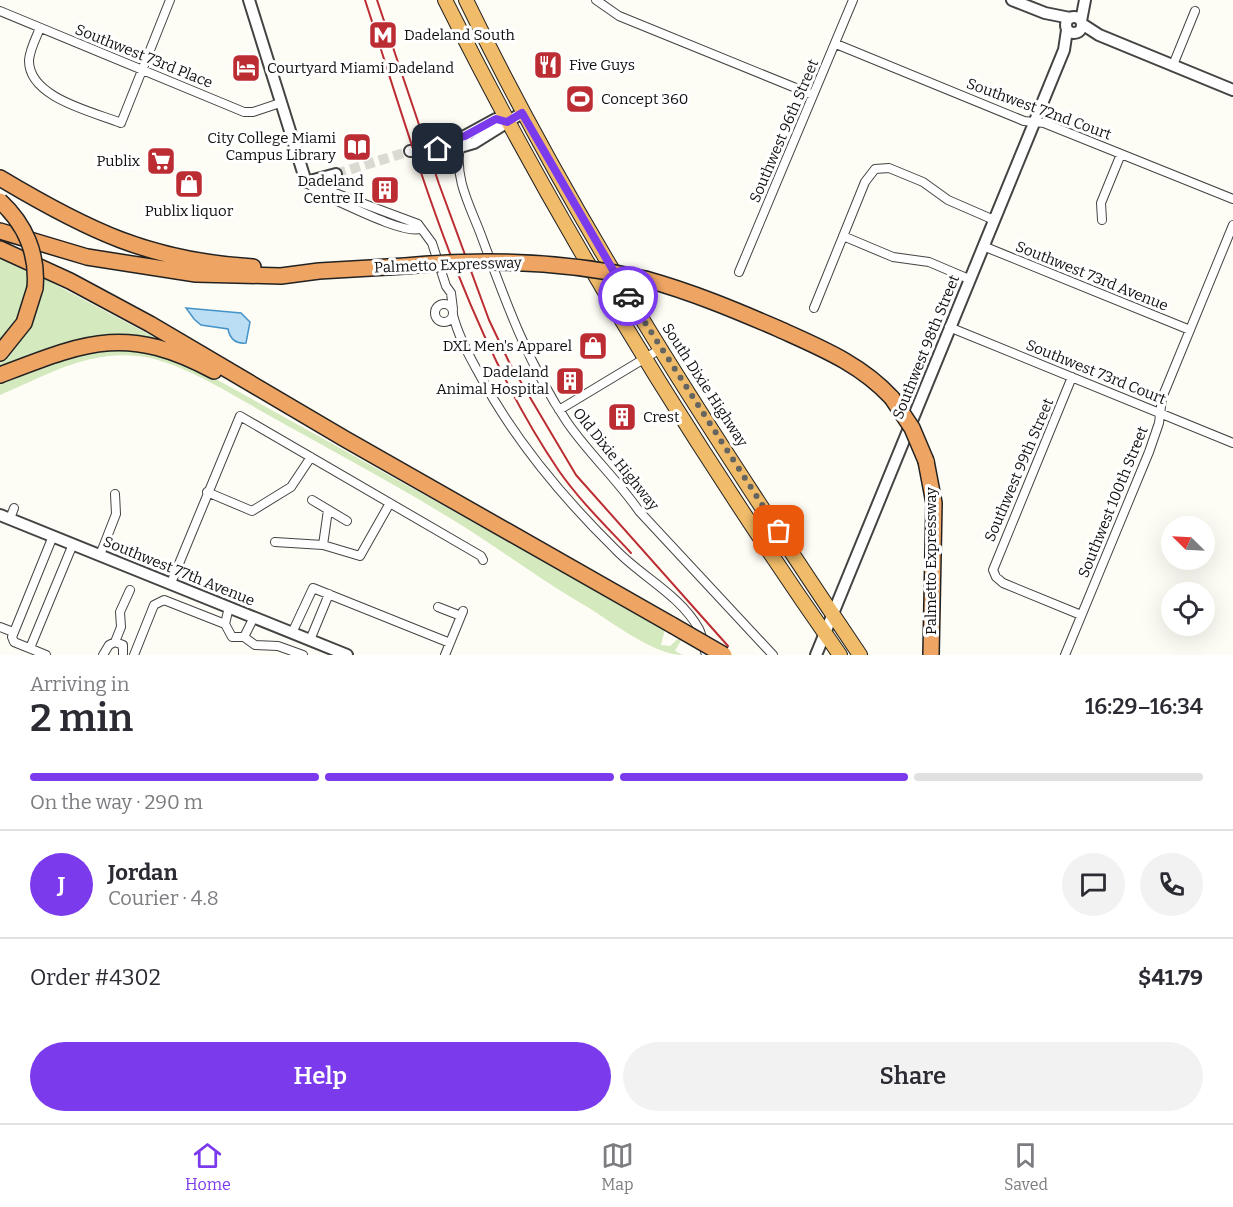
<!DOCTYPE html>
<html lang="en">
<head>
<meta charset="utf-8">
<style>
  :root { --surface:#fff; --page:#f2f2f3; --text:#2b2b33; --muted:#7c7c81; --line:#e1e1e2; --accent:#7c3aed }
  body { margin:0; font-family:Bitter,serif; background:var(--page); color:var(--text); height:100vh; display:flex; flex-direction:column; font-size:22px; white-space:nowrap }
  * { box-sizing:border-box; margin:0 }
  p { font-size:20px; color:var(--muted) }
  .icon { flex:none; width:33px; height:33px; fill:none; stroke:currentColor; stroke-width:2; stroke-linecap:round; stroke-linejoin:round }
  .map { position:relative; height:655px; overflow:hidden }
  .drawer { display:flex; flex-direction:column; background:var(--surface); flex:1 }
  .drawer>* { flex:none }
  .needle { width:39px; rotate:294deg }
  .fabs { position:absolute; left:1161px; top:516px; display:grid; gap:12px }
  .fabs a { display:grid; place-items:center; width:54px; height:54px; border-radius:50%; background:var(--surface); box-shadow:0 6px 24px #0002; font-size:30px }
  .pin { position:absolute; display:grid; place-items:center; width:51px; height:51px; color:#fff; margin:-26px; border-radius:12px; box-shadow:0 3px 9px #0006 }
  .courier { position:absolute; display:grid; place-items:center; width:60px; height:60px; margin:-30px; border:4px solid #7c3aed; border-radius:50%; background:#fff; color:#222; box-shadow:0 2px 8px #0007 }
  .summary em { font-style:normal; font-weight:600 }
  .summary div { display:flex; flex-direction:column-reverse }
  .summary { display:flex; align-items:center; justify-content:space-between; height:102px; padding:0 30px }
  h1 { font-size:39px; font-weight:600; line-height:45px }
  .bar { display:grid; grid-template-columns:repeat(4,1fr); gap:9px 6px; align-content:center; height:72px; padding:0 30px }
  .bar i { height:8px; border-radius:4px; background:var(--line) }
  .bar .selected { background:var(--accent) }
  .bar p { grid-column:span 4 }
  .line { display:flex; align-items:center; gap:15px; padding:0 30px; border-top:2px solid var(--line) }
  .line div { flex:1 }
  .round { display:grid; place-items:center; flex:none; width:63px; height:63px; border-radius:32px; background:var(--page) }
  .action { display:flex; gap:12px; margin-top:auto; padding:12px 30px }
  .action a { flex:1; height:69px; border-radius:36px; background:var(--accent); color:#fff; font-size:24px; font-weight:600; line-height:69px; text-align:center }
  .action a+a { background:var(--page); color:var(--text) }
  .tab-bar { display:flex; justify-content:space-around; align-items:center; height:84px; border-top:2px solid var(--line); background:var(--surface); font-size:16px; color:var(--muted) }
  .tab-bar a { display:grid; justify-items:center; gap:3px }
  .tab-bar .selected { color:var(--accent) }
  .map>svg:first-child { display:block }
  .green { fill:#d4e9be }
  .water { fill:#bbdef4; stroke:#4593c8; stroke-width:1.5 }
  .lines { fill:none; stroke-linecap:round; stroke-linejoin:round }
  .tertiary-tunnel { stroke:#dadad3; stroke-width:10; stroke-dasharray:10 5; stroke-linecap:butt }
  .minor-casing { stroke:#444; stroke-width:10 }
  .tertiary-casing { stroke:#444; stroke-width:14 }
  .trunk-casing { stroke:#222; stroke-width:16 }
  .motorway-casing { stroke:#222; stroke-width:18 }
  .minor { stroke:#fff; stroke-width:8 }
  .tertiary { stroke:#fff; stroke-width:10 }
  .trunk { stroke:#f0bc6a; stroke-width:14 }
  .motorway { stroke:#eea463; stroke-width:15 }
  .rail { stroke:#bc2d33; stroke-width:2 }
  .motorway-bridge-casing { stroke:#222; stroke-width:18; stroke-linecap:butt }
  .motorway-bridge { stroke:#eea463; stroke-width:15 }
  .done { stroke:#646461; stroke-width:6; stroke-dasharray:0 10.8 }
  .route { stroke:#7c3aed; stroke-width:8 }
  .labels { text-anchor:middle; dominant-baseline:central; stroke-width:6; stroke-linejoin:round; paint-order:stroke }
  .poi-label { font-size:15px; fill:#111; stroke:#fff; text-anchor:start }
  .street-label { font-size:15px; fill:#111; stroke:#fff }
</style>
</head>
<body>
<div class="map">
<svg width="1233" height="655" viewBox="0 0 1233 655">
  <rect width="100%" height="100%" fill="#fefdf5"/>
  <path class="green" d="M0,258L30,271L21,315L0,345Z
    M41,277L171,346L146,338L0,370V359Z
    M111,347L169,356L214,378L665,629L661,645L670,646L681,636L683,637L675,651L683,655C652,655 607,618 579,602C540,579 504,552 466,528C399,486 329,449 261,411C228,392 175,359 137,356C85,351 46,376 0,395V381L74,353Z"/>
  <path class="water" d="M186,308L241,313L250,322L246,343C236,344 230,339 228,329L201,325L194,319Z"/>
  <g class="lines">
    <path class="tertiary-tunnel" d="M336,174L410,151"/>
    <g class="minor-casing">
      <path id="minor" d="M596,0L619,16L813,95
        M0,11L244,112H253L280,103
        M40,28C36,38 30,49 29,60C28,98 94,112 121,123L170,0
        M836,44L1024,121L1044,123L1233,199
        M1173,65L1195,11
        M460,147C454,178 470,206 481,235C505,300 528,364 567,422C589,454 617,479 639,511L773,655
        M308,183L418,224L432,243L446,286L451,293L453,309
        M310,185L319,193C340,201 401,234 420,229
        M1102,220L1101,203L1121,154
        M843,236L893,257L929,262L969,279
        M983,246L1190,330
        M739,272L853,0
        M435 313a9 9 0 1 1 18 0a9 9 0 1 1-18 0Z
        M814,308L865,182L875,169L889,168L923,182L948,200L994,220
        M453,315C458,335 467,352 477,370C512,437 562,497 616,550C642,577 680,595 699,629C703,637 703,646 706,655
        M949,327L1233,443
        M1072,377L993,570L996,577L1003,583L1081,615
        M559,410L662,348
        M207,492L252,511L291,487L311,457
        M312,500L347,521
        M10,519L14,508
        M275,542L323,545L360,556L390,503
        M323,545L328,510
        M100,555L116,514L115,494
        M171,583L240,416L481,556L483,560
        M229,607L225,624L232,637H244L254,617
        M438,607L461,616
        M0,627L13,632
        M292,633L313,588L450,643
        M244,637L255,645L278,646L303,655
        M310,640L329,594
        M115,642L121,627L120,612L130,590
        M30,648L73,544
        M46,655L14,642L12,637L53,536
        M103,655L109,645L115,642L123,645V655
        M134,655L154,605L164,600L225,624
        M445,655L463,611
        M1065,655L1149,452L1159,423L1162,398L1233,225"/>
    </g>
    <g class="tertiary-casing">
      <path id="tertiary" d="M249,0L306,182L336,174
        M1012,0L1045,13L1070,18
        M1066 25a8 8 0 1 1 16 0a8 8 0 1 1-16 0Z
        M1081,21L1085,0
        M1082,24L1099,35L1233,90
        M438,149L446,140L465,136L496,119L507,122
        M410,151L460,147L474,143L522,113
        M0,515L347,655
        M816,655L1064,50L1067,30"/>
    </g>
    <g class="trunk-casing">
      <path id="trunk" d="M445,0C559,229 694,446 840,655
        M466,0C577,229 718,444 860,655"/>
    </g>
    <g class="motorway-casing">
      <path id="motorway" d="M0,178C87,230 150,261 253,267
        M0,231L87,257L196,274L281,276L319,271L405,266
        M0,249L70,281L150,324L345,439L672,625
        M645,279C692,292 735,310 779,329C821,348 861,364 892,398
        M0,353L24,323L35,288
        M0,375C86,342 126,324 214,371
        M926,461L934,503L931,655"/>
    </g>
    <use href="#minor" class="minor"/>
    <use href="#tertiary" class="tertiary"/>
    <use href="#trunk" class="trunk"/>
    <use href="#motorway" class="motorway"/>
    <path class="rail" d="M365,0C417,159 464,331 559,471C580,501 606,526 631,553
      M377,0L439,184L489,320L509,362L576,475L728,646"/>
    <g class="motorway-bridge-casing">
      <path id="motorway-bridge" d="M0,201C25,224 38,254 35,288
        M405,266C487,258 565,261 645,279
        M892,398L912,428L926,461
        M672,625L724,655"/>
    </g>
    <use href="#motorway-bridge" class="motorway-bridge"/>
  </g>
  <g class="lines">
    <path class="done" d="M628,296L779,531"/>
    <path class="route" d="M438,149L446,141L465,136L496,119L507,122L522,113L628,296"/>
  </g>
  <defs>
    <g id="metro-square" transform="scale(1.5)"><rect x="-9" y="-9" width="18" height="18" rx="4" fill="#bc2d33" stroke="#fff"/><path d="M-5.5 5V-5H-3L0 0L3-5H5.5V5H3V-.5L0 4L-3-.5V5Z" fill="#fff"/></g>
    <g id="restaurant-square" transform="scale(1.5)"><rect x="-9" y="-9" width="18" height="18" rx="4" fill="#bc2d33" stroke="#fff"/><path d="M-5-6h1v4h1v-4h1v4h1v-4h1v5L-1.5 .5V6h-2V.5L-5-1ZM5-6V6H3V1.5H1.5Q1.5-4 5-6Z" fill="#fff"/></g>
    <g id="hotel-square" transform="scale(1.5)"><rect x="-9" y="-9" width="18" height="18" rx="4" fill="#bc2d33" stroke="#fff"/><path d="M-6-4.5h1.5V1H6V5H4.5V3h-9V5H-6ZM-4 0a1.8 1.8 0 1 1 3.6 0ZM.5 0V-2.5h3Q6-2.5 6 0Z" fill="#fff"/></g>
    <g id="stadium-square" transform="scale(1.5)"><rect x="-9" y="-9" width="18" height="18" rx="4" fill="#bc2d33" stroke="#fff"/><path d="M0-5a6.5 5 0 1 0 0 10a6.5 5 0 1 0 0-10ZM-3.5-1.8h7v3.6h-7Z" fill="#fff"/></g>
    <g id="library-square" transform="scale(1.5)"><rect x="-9" y="-9" width="18" height="18" rx="4" fill="#bc2d33" stroke="#fff"/><path d="M-6-4Q-3-5.5-.7-3.5V5Q-3 3-6 4ZM6-4Q3-5.5 .7-3.5V5Q3 3 6 4Z" fill="#fff"/></g>
    <g id="supermarket-square" transform="scale(1.5)"><rect x="-9" y="-9" width="18" height="18" rx="4" fill="#bc2d33" stroke="#fff"/><path d="M-6-5.5h2.5l.6 2H6L4.5 2H-2.5L-4.4-4H-6ZM-1.5 3.2a1.3 1.3 0 1 0 .1 0ZM3 3.2a1.3 1.3 0 1 0 .1 0Z" fill="#fff"/></g>
    <g id="shop-square" transform="scale(1.5)"><rect x="-9" y="-9" width="18" height="18" rx="4" fill="#bc2d33" stroke="#fff"/><path d="M-5-2.5h2.3a2.7 3.5 0 0 1 5.4 0H5L5.5 6h-11ZM-1.5-2.5h3a1.5 2.3 0 0 0-3 0Z" fill="#fff"/></g>
    <g id="building-square" transform="scale(1.5)"><rect x="-9" y="-9" width="18" height="18" rx="4" fill="#bc2d33" stroke="#fff"/><path d="M-4-6H4V6H1V3H-1V6H-4ZM-2.5-4.3h1.7v1.8h-1.7ZM.8-4.3h1.7v1.8H.8ZM-2.5-1h1.7V.8h-1.7ZM.8-1h1.7V.8H.8Z" fill="#fff"/></g>
  </defs>
  <g fill-rule="evenodd">
    <use href="#metro-square" x="383" y="35"/>
    <use href="#restaurant-square" x="548" y="65"/>
    <use href="#hotel-square" x="246" y="68"/>
    <use href="#stadium-square" x="580" y="99"/>
    <use href="#library-square" x="357" y="147"/>
    <use href="#supermarket-square" x="161" y="161"/>
    <use href="#shop-square" x="189" y="184"/>
    <use href="#building-square" x="385" y="190"/>
    <use href="#shop-square" x="593" y="346"/>
    <use href="#building-square" x="570" y="381"/>
    <use href="#building-square" x="622" y="417"/>
  </g>
  <g class="labels">
    <g class="poi-label">
      <text x="404" y="35">Dadeland South</text>
      <text x="569" y="65">Five Guys</text>
      <text x="267" y="68">Courtyard Miami Dadeland</text>
      <text x="601" y="99">Concept 360</text>
      <text x="336" y="138" text-anchor="end">City College Miami<tspan x="336" dy="17">Campus Library</tspan></text>
      <text x="140" y="161" text-anchor="end">Publix</text>
      <text x="364" y="181" text-anchor="end">Dadeland<tspan x="364" dy="17">Centre II</tspan></text>
      <text x="189" y="211" text-anchor="middle">Publix liquor</text>
      <text x="572" y="346" text-anchor="end">DXL Men's Apparel</text>
      <text x="549" y="372" text-anchor="end">Dadeland<tspan x="549" dy="17">Animal Hospital</tspan></text>
      <text x="643" y="417">Crest</text>
    </g>
    <g class="street-label">
      <text transform="translate(144 56) rotate(22)">Southwest 73rd Place</text>
      <text transform="translate(1039 109) rotate(20)">Southwest 72nd Court</text>
      <text transform="translate(784 131) rotate(-67)">Southwest 96th Street</text>
      <text transform="translate(448 265) rotate(-2)">Palmetto Expressway</text>
      <text transform="translate(1092 276) rotate(22)">Southwest 73rd Avenue</text>
      <text transform="translate(926 347) rotate(-68)">Southwest 98th Street</text>
      <text transform="translate(1096 372) rotate(22)">Southwest 73rd Court</text>
      <text transform="translate(705 385) rotate(57)">South Dixie Highway</text>
      <text transform="translate(616 459) rotate(51)">Old Dixie Highway</text>
      <text transform="translate(1019 470) rotate(-67)">Southwest 99th Street</text>
      <text transform="translate(1113 502) rotate(-68)">Southwest 100th Street</text>
      <text transform="translate(931 561) rotate(-90)">Palmetto Expressway</text>
      <text transform="translate(179 571) rotate(22)">Southwest 77th Avenue</text>
    </g>
  </g>
</svg>
<div class="fabs">
<a><svg class="needle" viewBox="-14 -14 28 28"><path d="M0-13l5 13h-10z" fill="#e53935"/><path d="M0 13l5-13h-10z" fill="#7c7c81"/></svg></a>
<a><svg class="icon" aria-label="locate" viewBox="0 0 24 24"><circle cx="12" cy="12" r="6"/><path d="M12 2v4M12 18v4M2 12h4M18 12h4"/></svg></a>
</div>
<div class="pin" style="left:779px;top:531px;background:#ea580c"><svg class="icon" aria-label="bag" viewBox="0 0 24 24"><path d="M5 8h14l-1 12H6zM9 8a3 3 0 0 1 6 0"/></svg></div>
<div class="pin" style="left:438px;top:149px;background:#1f2937"><svg class="icon" aria-label="home" viewBox="0 0 24 24"><path d="M3 11l9-7 9 7M6 9v11h12V9"/></svg></div>
<div class="courier" style="left:628px;top:296px"><svg class="icon" aria-label="car" viewBox="0 0 24 24"><path d="M5 17H2v-5l4-1 3-4h7l3 4 3 1v5h-3M9 17h6M6 11h13"/><circle cx="7" cy="17" r="2"/><circle cx="17" cy="17" r="2"/></svg></div>
</div>
<section class="drawer">
<div class="summary"><div><h1>2 min</h1><p>Arriving in</p></div><em>16:29–16:34</em></div>
<div class="bar"><i class="selected"></i><i class="selected"></i><i class="selected"></i><i></i><p>On the way · 290 m</p></div>
<div class="line" style="height:108px"><b class="round" style="background:var(--accent);color:#fff">J</b><div><b>Jordan</b><p>Courier · 4.8</p></div><a class="round"><svg class="icon" aria-label="chat" viewBox="0 0 24 24"><path d="M4 5h16v11H9l-5 4z"/></svg></a><a class="round"><svg class="icon" aria-label="phone" viewBox="0 0 24 24"><path d="M5 4h4l2 5-3 2q2 4 5 5l2-3 5 2v4C11 20 4 13 5 4z"/></svg></a></div>
<div class="line" style="height:78px"><div>Order #4302</div><b>$41.79</b></div>
<div class="action"><a>Help</a><a>Share</a></div>
</section>
<nav class="tab-bar">
<a class="selected"><svg class="icon" aria-label="home" viewBox="0 0 24 24"><path d="M3 11l9-7 9 7M6 9v11h12V9"/></svg>Home</a>
<a><svg class="icon" aria-label="map" viewBox="0 0 24 24"><path d="M3 6l6-2 6 2 6-2v14l-6 2-6-2-6 2zM9 4v14M15 6v14"/></svg>Map</a>
<a><svg class="icon" aria-label="saved" viewBox="0 0 24 24"><path d="M7 4h10v16l-5-4-5 4z"/></svg>Saved</a>
</nav>
</body>
</html>
